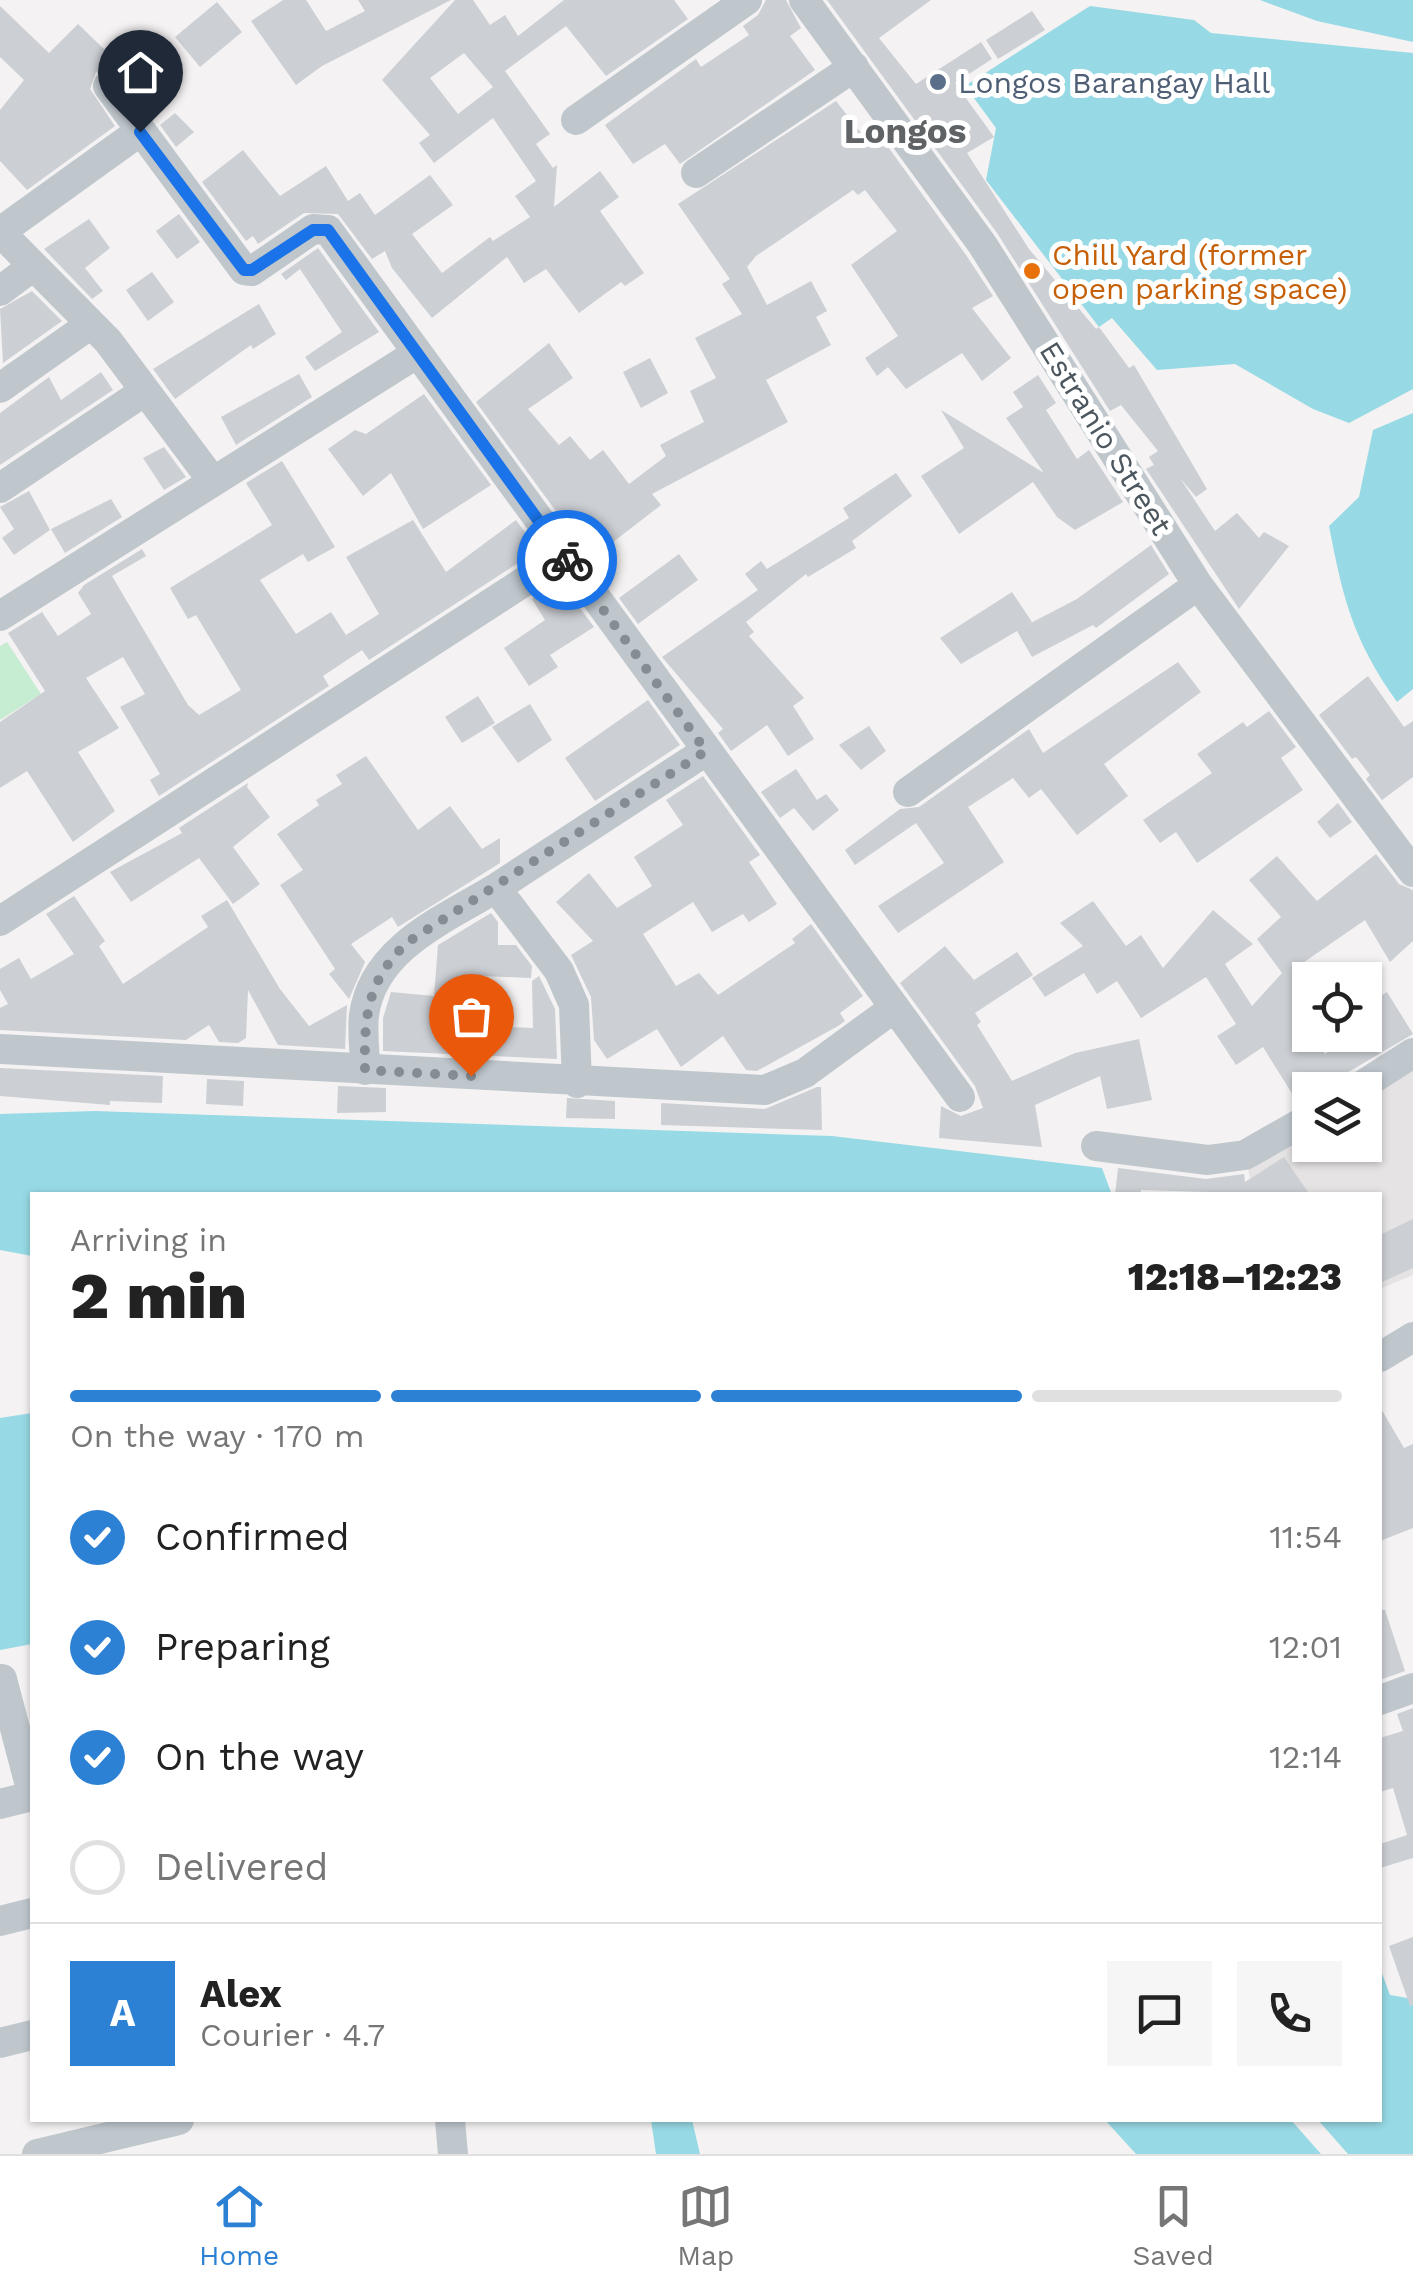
<!DOCTYPE html>
<html lang="en">
<head>
<meta charset="utf-8">
<style>
  :root { --surface:#fff; --page:#f6f6f6; --text:#222; --muted:#767676; --line:#e0e0e0; --accent:#2c81d4 }
  body { margin:0; font-family:"Work Sans",sans-serif; background:var(--page); color:var(--text); height:100vh; display:flex; flex-direction:column; font-size:38px; white-space:nowrap }
  * { box-sizing:border-box; margin:0 }
  p { font-size:32px; color:var(--muted) }
  .icon { flex:none; width:55px; height:55px; fill:none; stroke:currentColor; stroke-width:2; stroke-linecap:round; stroke-linejoin:round }
  .map { position:relative; flex:1; overflow:hidden }
  .details { position:absolute; left:30px; top:1192px; width:1352px; height:930px; display:flex; flex-direction:column; background:var(--surface); border-radius:0px; box-shadow:0 2px 8px #0004 }
  .details>* { flex:none }
  .tools { position:absolute; left:1292px; top:962px; display:grid; gap:20px }
  .tools a { display:grid; place-items:center; width:90px; height:90px; border-radius:0px; background:var(--surface); box-shadow:0 2px 8px #0004; font-size:50px }
  .pin { position:absolute; display:grid; place-items:center; width:85px; height:85px; color:#fff; margin:-102px -42px; border-radius:50% 50% 50% 0; rotate:-45deg; box-shadow:0 0 10px #0007 }
  .pin .icon { rotate:45deg }
  .courier { position:absolute; display:grid; place-items:center; width:100px; height:100px; margin:-50px; border:8px solid #1a73e8; border-radius:50%; background:#fff; color:#222; box-shadow:0 2px 12px #0007 }
  .head em { font-style:normal; font-weight:800 }
  .head div { display:flex; flex-direction:column-reverse }
  .head { display:flex; align-items:center; justify-content:space-between; height:170px; padding:0 40px }
  h1 { font-size:65px; font-weight:800; line-height:75px }
  .bar { display:grid; grid-template-columns:repeat(4,1fr); gap:15px 10px; align-content:center; height:120px; padding:0 40px }
  .bar i { height:12px; border-radius:8px; background:var(--line) }
  .bar .current { background:var(--accent) }
  .bar p { grid-column:span 4 }
  .line { display:flex; align-items:center; gap:25px; padding:0 40px; border-top:2px solid var(--line) }
  .line div { flex:1 }
  .round { display:grid; place-items:center; flex:none; width:105px; height:105px; border-radius:0px; background:var(--page) }
  ol { padding:0 40px; list-style:none }
  li { display:flex; align-items:center; gap:30px; height:110px }
  li p { margin-inline-start:auto }
  li .icon { padding:10px; border-radius:50%; background:var(--accent); color:#fff; stroke-width:4 }
  li:last-child { color:var(--muted) }
  li i { width:55px; height:55px; border:5px solid var(--line); border-radius:50% }
  .dock { display:flex; justify-content:space-around; align-items:center; height:140px; border-top:2px solid var(--line); background:var(--surface); font-size:28px; color:var(--muted) }
  .dock a { display:grid; justify-items:center; gap:5px }
  .dock .current { color:var(--accent) }
  .map>svg:first-child { display:block }
  .education { fill:#e5e3e3 }
  .green { fill:#c6ecd2 }
  .water { fill:#97dae5 }
  .building { fill:#cccfd4; fill-rule:evenodd }
  .lines { fill:none; stroke-linecap:round; stroke-linejoin:round }
  .minor { stroke:#bfc7cd; stroke-width:30 }
  .done { stroke:#868d92; stroke-width:10; stroke-dasharray:0 18 }
  .route { stroke:#1a73e8; stroke-width:12 }
  .service-dot { fill:#5c6f8a; stroke:#fff; stroke-width:4 }
  .food-dot { fill:#e8710a; stroke:#fff; stroke-width:4 }
  .labels { text-anchor:middle; dominant-baseline:central; stroke-width:10; stroke-linejoin:round; paint-order:stroke }
  .service-label { font-size:30px; fill:#4e5e75; stroke:#fff; text-anchor:start }
  .food-label { font-size:30px; fill:#c56008; stroke:#fff; text-anchor:start }
  .street-label { font-size:30px; fill:#4b565e; stroke:#fff }
  .quarter-label { font-size:35px; font-weight:bold; fill:#5f6366; stroke:#fff }
</style>
</head>
<body>
<div class="map">
<svg width="1413" height="2154" viewBox="0 0 1413 2154">
  <rect width="100%" height="100%" fill="#f4f2f2"/>
  <path class="education" d="M1413,1059V1275L1380,1289V1195H1254L1247,1164L1310,1127V1145H1365V1091Z"/>
  <path class="green" d="M7,642L41,694L0,720V646Z"/>
  <path class="water" d="M1260,0H1413V42L1317,21Z
    M1090,6L1194,20L1211,33L1413,53V389L1349,423L1313,409L1235,364L1157,370L1112,318L1099,327L986,180L996,128L965,86Z
    M1413,413V689L1397,702C1353,640 1343,599 1329,526L1359,497L1373,430Z
    M95,1111L832,1136L1102,1168L1112,1195H32V1256L0,1250V1114Z
    M32,1413V1644L0,1650V1418Z
    M1380,1968L1390,1995L1413,1999V2154H1348L1318,2120H1380Z
    M651,2120H692L700,2154H656Z
    M1105,2120H1291L1321,2154H1136Z"/>
  <path class="building" d="M283,0H306L326,31L365,11L358,0H451L322,66L296,85L251,21Z
    M455,0H473L490,25L505,15L518,36L564,0H674L688,19L606,76L566,26L505,71L550,134L536,144L553,168L557,165L554,207L600,171L619,197L600,211L644,273L625,286L621,282L579,313L546,269L524,283L507,257L432,318L392,268L385,251L372,259L338,214L304,213L258,244L253,236L246,241L202,182L243,150L280,196L326,166L348,201L360,193L375,215L430,175L453,205L412,234L442,273L490,237L493,241L530,217L515,196L536,181L493,118L434,163L419,143L430,135L382,80ZM464,53L493,87L458,114L430,78Z
    M766,0H786L801,28L790,36L815,70L680,164L665,144L633,164L605,125L696,59L701,67L749,35L743,26L758,15Z
    M827,0H931L879,38L916,84L981,42L992,59L955,83L994,137L967,153L1029,249L1096,329L1099,327L1129,368L1134,365L1207,489L1196,497L1180,478L1215,531L1237,513L1259,538L1264,532L1289,546L1239,609L1146,469L1154,465L1149,457L1158,451L1121,405L1110,411L997,233Z
    M217,2L242,32L200,67L175,37Z
    M0,6L49,53L78,24L129,73L124,76L107,67L96,72L90,89L115,126L27,190L0,161V110L24,80L0,57Z
    M1032,11L1045,30L998,59L986,40Z
    M836,101L862,134L873,126L966,255L993,296L972,308L1011,358L982,381L962,353L906,389L888,367L877,376L865,358L898,336L851,265L897,231L865,190L858,195L853,190L756,256L747,267L767,305L811,281L827,311L816,317L831,345L766,380L788,422L652,494L661,505L591,559L476,402L549,343L573,378L528,409L559,445L570,436L590,460L603,450L629,484L666,456L660,445L704,422L690,391L716,378L695,338L742,314L722,284L730,279L678,204Z
    M175,113L194,132L176,147L160,125Z
    M179,214L200,242L177,259L156,231Z
    M89,219L110,248L85,268L103,291L92,299L44,249Z
    M318,248L379,332L315,371L305,357L342,332L300,269L286,280L281,274Z
    M152,272L174,302L148,321L126,290Z
    M32,291L62,321L3,363L0,309Z
    M259,304L276,334L253,349L251,345L175,399L153,369Z
    M650,358L668,393L641,408L623,372Z
    M101,372L113,390L0,465V413L49,377L61,400Z
    M299,374L312,397L236,445L221,417Z
    M1038,375L1056,403L1046,410L1077,459L1089,450L1123,502L1075,530L1057,517L1033,482L959,534L921,476L964,448L941,410L1044,473L1006,418L1023,407L1013,392Z
    M424,394L491,485L423,529L391,473L363,496L328,449L355,430L366,434Z
    M164,447L186,477L164,490L143,458Z
    M282,461L335,547L308,562L303,554L260,580L296,634L331,612L346,635L379,614L346,557L413,520L446,572L516,520L538,550L369,660L362,650L323,676L329,686L159,796L150,780L160,774L120,707L145,694L123,657L86,678L119,728L78,752L115,811L73,842L27,771L0,788V722L45,691L8,633L42,612L58,636L91,614L78,593L84,585L142,549L146,556L112,576L188,705L199,715L241,690L196,615L188,619L170,588L272,525L246,483Z
    M896,473L912,496L852,541L856,548L808,577L806,574L746,622L754,632L749,636L804,698L793,706L814,739L788,756L767,725L731,751L718,733L723,729L662,657L758,590L745,574L761,561L767,569L849,518L843,508Z
    M29,491L50,530L14,555L2,538L14,529L0,507Z
    M111,499L122,517L65,553L51,529Z
    M1151,545L1169,574L1096,628L1093,625L1032,657L1017,631L961,664L940,638L1012,592L1032,622L1023,627L1077,599Z
    M679,554L698,580L638,624L619,598Z
    M560,581L594,627L550,655L558,667L529,686L504,648L545,620L532,599Z
    M1178,662L1201,692L1104,764L1128,796L1077,835L1041,789L1029,798L1013,778L968,807L1004,862L898,933L878,906L944,863L916,823L855,865L845,850L900,809L919,807L1029,729L1043,753Z
    M1368,676L1404,727L1413,721V777L1382,800L1366,779L1370,775L1356,757L1352,759L1319,715Z
    M478,696L495,723L462,743L445,717Z
    M648,700L680,745L595,801L565,758Z
    M530,704L552,740L518,763L492,727Z
    M1269,711L1296,747L1281,758L1303,790L1197,863L1176,832L1160,843L1143,820L1212,773L1197,754L1243,722L1247,727Z
    M869,726L886,751L861,770L839,745Z
    M366,756L418,830L450,806L482,849L500,838V863L398,927L392,917L351,944L365,962L349,999L329,974L335,969L280,885L303,870L277,834L319,805L316,800L342,784L336,775Z
    M796,769L817,800L826,794L839,810L813,831L794,808L780,818L761,792Z
    M703,776L760,855L749,862L777,904L749,922L743,914L712,932L693,902L643,934L676,986L699,973L718,995L795,943L792,939L811,924L863,996L840,1013L845,1021L838,1026L757,1071L746,1070L723,1036L681,1067L657,1029L607,1059L594,1040L591,997L571,955L593,941L556,902L589,873L617,908L652,886L634,857L683,825L666,800Z
    M248,783L247,787L270,817L233,847L260,884L233,904L199,858L131,902L110,872L182,833L179,828Z
    M1338,803L1352,822L1330,838L1317,822Z
    M1376,854L1399,884L1413,890V941L1390,962L1365,920L1297,967L1310,980V1010L1301,1022L1325,1054L1353,1035H1365V1006L1387,992L1413,1034L1345,1074L1336,1090H1310V1099L1298,1103L1263,1047L1236,1065L1217,1036L1236,1024L1206,977L1141,1018L1117,981L1097,994L1084,973L1045,997L1032,978L1083,946L1060,923L1093,901L1126,946L1141,935L1163,968L1213,910L1253,944L1225,964L1252,1006L1282,973L1257,939L1281,917L1249,880L1277,856L1317,901Z
    M74,896L105,941L99,946L123,984L208,927L201,916L227,900L280,989L309,1026L347,1005L345,1049L278,1045L248,990L246,1038L238,1043L219,1042L209,1025L186,1040L0,1030V1008L8,1004L0,990V969L19,958L31,979L74,954L46,914Z
    M491,913L498,922V945H516L532,966L531,978L480,976V1026L533,1028L532,981L539,976L555,1009L557,1059L383,1051V1018L391,992L434,996L438,945Z
    M945,946L974,980L1017,952L1033,975L975,1013L981,1022L977,1025L1012,1081L1075,1053L1139,1039L1152,1100L1107,1109L1100,1076L1035,1105L1042,1147L939,1138L941,1106L961,1116L983,1108L975,1086L900,983Z
    M0,1068L163,1076L162,1103L110,1101V1105L0,1096Z
    M207,1079L244,1081L243,1106L206,1104Z
    M338,1086L386,1088V1112L337,1113Z
    M817,1087H821L822,1130L661,1125V1103L765,1109Z
    M567,1098L615,1101V1119L566,1118Z
    M1284,1157L1310,1195L1141,1190V1195H1115L1118,1168L1206,1179L1244,1174L1245,1182Z
    M1413,1219V1268L1380,1283V1235Z
    M1380,1407L1404,1448L1413,1444V1528L1380,1541Z
    M1380,1610H1385L1405,1671L1380,1680Z
    M1413,1708V1858L1380,1868V1844L1407,1835L1393,1788L1380,1792V1738L1403,1731L1397,1714Z
    M1413,1937V2005L1410,2006L1389,1946Z"/>
  <g class="lines">
    <path class="minor" d="M804,0L982,244L1198,585L1413,872
      M108,86L244,270L252,271L313,229L328,230L960,1097
      M576,120L747,0
      M696,173L854,67
      M0,232L108,341L212,480
      M0,232L139,132
      M0,291L32,267
      M0,388L91,324
      M0,488L145,391
      M0,616L416,354
      M908,792L1198,585
      M0,921L564,556
      M0,1049L765,1090L805,1073L894,1008
      M365,1070C365,1052 362,1032 364,1015C373,948 445,919 496,888
      M577,1083L574,1005L559,971L496,888L706,751
      M1355,1090L1413,1053
      M1096,1146L1208,1160L1245,1155L1310,1118
      M1380,1357L1413,1337
      M2,1679L32,1793
      M1380,1700L1413,1688
      M0,1804L32,1796
      M0,1921L32,1913
      M0,2043L32,2035
      M450,2120L453,2154
      M37,2154L179,2120"/>
  </g>
  <g class="lines">
    <path class="done" d="M471,1076L365,1070C364,1016 367,980 408,942L706,751L567,560"/>
    <path class="route" d="M140,132L244,270H252L313,230H328L567,560"/>
  </g>
  <circle class="service-dot" cx="938" cy="82" r="10"/>
  <circle class="food-dot" cx="1032" cy="271" r="10"/>
  <g class="labels">
    <g class="service-label">
      <text x="958" y="82">Longos Barangay Hall</text>
    </g>
    <g class="food-label">
      <text x="1052" y="254">Chill Yard (former<tspan x="1052" dy="34">open parking space)</tspan></text>
    </g>
    <g class="street-label">
      <text transform="translate(1106 438) rotate(58)">Estranio Street</text>
    </g>
    <g class="quarter-label">
      <text x="905" y="131">Longos</text>
    </g>
  </g>
</svg>
<div class="tools">
<a><svg class="icon" aria-label="locate" viewBox="0 0 24 24"><circle cx="12" cy="12" r="6"/><path d="M12 2v4M12 18v4M2 12h4M18 12h4"/></svg></a>
<a><svg class="icon" aria-label="layers" viewBox="0 0 24 24"><path d="M12 4l9 5-9 5-9-5zM3 14l9 5 9-5"/></svg></a>
</div>
<div class="pin" style="left:471px;top:1076px;background:#ea580c"><svg class="icon" aria-label="bag" viewBox="0 0 24 24"><path d="M5 8h14l-1 12H6zM9 8a3 3 0 0 1 6 0"/></svg></div>
<div class="pin" style="left:140px;top:132px;background:#1f2937"><svg class="icon" aria-label="home" viewBox="0 0 24 24"><path d="M3 11l9-7 9 7M6 9v11h12V9"/></svg></div>
<div class="courier" style="left:567px;top:560px"><svg class="icon" aria-label="bike" viewBox="0 0 24 24"><circle cx="6" cy="16" r="4"/><circle cx="18" cy="16" r="4"/><path d="M6 16l4-8h5l3 8M10 8l3 8H6M13 5h3"/></svg></div>
<section class="details">
<div class="head"><div><h1>2 min</h1><p>Arriving in</p></div><em>12:18–12:23</em></div>
<div class="bar"><i class="current"></i><i class="current"></i><i class="current"></i><i></i><p>On the way · 170 m</p></div>
<ol>
<li><svg class="icon" aria-label="check" viewBox="0 0 24 24"><path d="M5 12l5 5 9-10"/></svg>Confirmed<p>11:54</p></li>
<li><svg class="icon" aria-label="check" viewBox="0 0 24 24"><path d="M5 12l5 5 9-10"/></svg>Preparing<p>12:01</p></li>
<li><svg class="icon" aria-label="check" viewBox="0 0 24 24"><path d="M5 12l5 5 9-10"/></svg>On the way<p>12:14</p></li>
<li><i></i>Delivered</li>
</ol>
<div class="line" style="height:180px"><b class="round" style="background:var(--accent);color:#fff">A</b><div><b>Alex</b><p>Courier · 4.7</p></div><a class="round"><svg class="icon" aria-label="chat" viewBox="0 0 24 24"><path d="M4 5h16v11H9l-5 4z"/></svg></a><a class="round"><svg class="icon" aria-label="phone" viewBox="0 0 24 24"><path d="M5 4h4l2 5-3 2q2 4 5 5l2-3 5 2v4C11 20 4 13 5 4z"/></svg></a></div>
</section>
</div>
<nav class="dock">
<a class="current"><svg class="icon" aria-label="home" viewBox="0 0 24 24"><path d="M3 11l9-7 9 7M6 9v11h12V9"/></svg>Home</a>
<a><svg class="icon" aria-label="map" viewBox="0 0 24 24"><path d="M3 6l6-2 6 2 6-2v14l-6 2-6-2-6 2zM9 4v14M15 6v14"/></svg>Map</a>
<a><svg class="icon" aria-label="saved" viewBox="0 0 24 24"><path d="M7 4h10v16l-5-4-5 4z"/></svg>Saved</a>
</nav>
</body>
</html>
